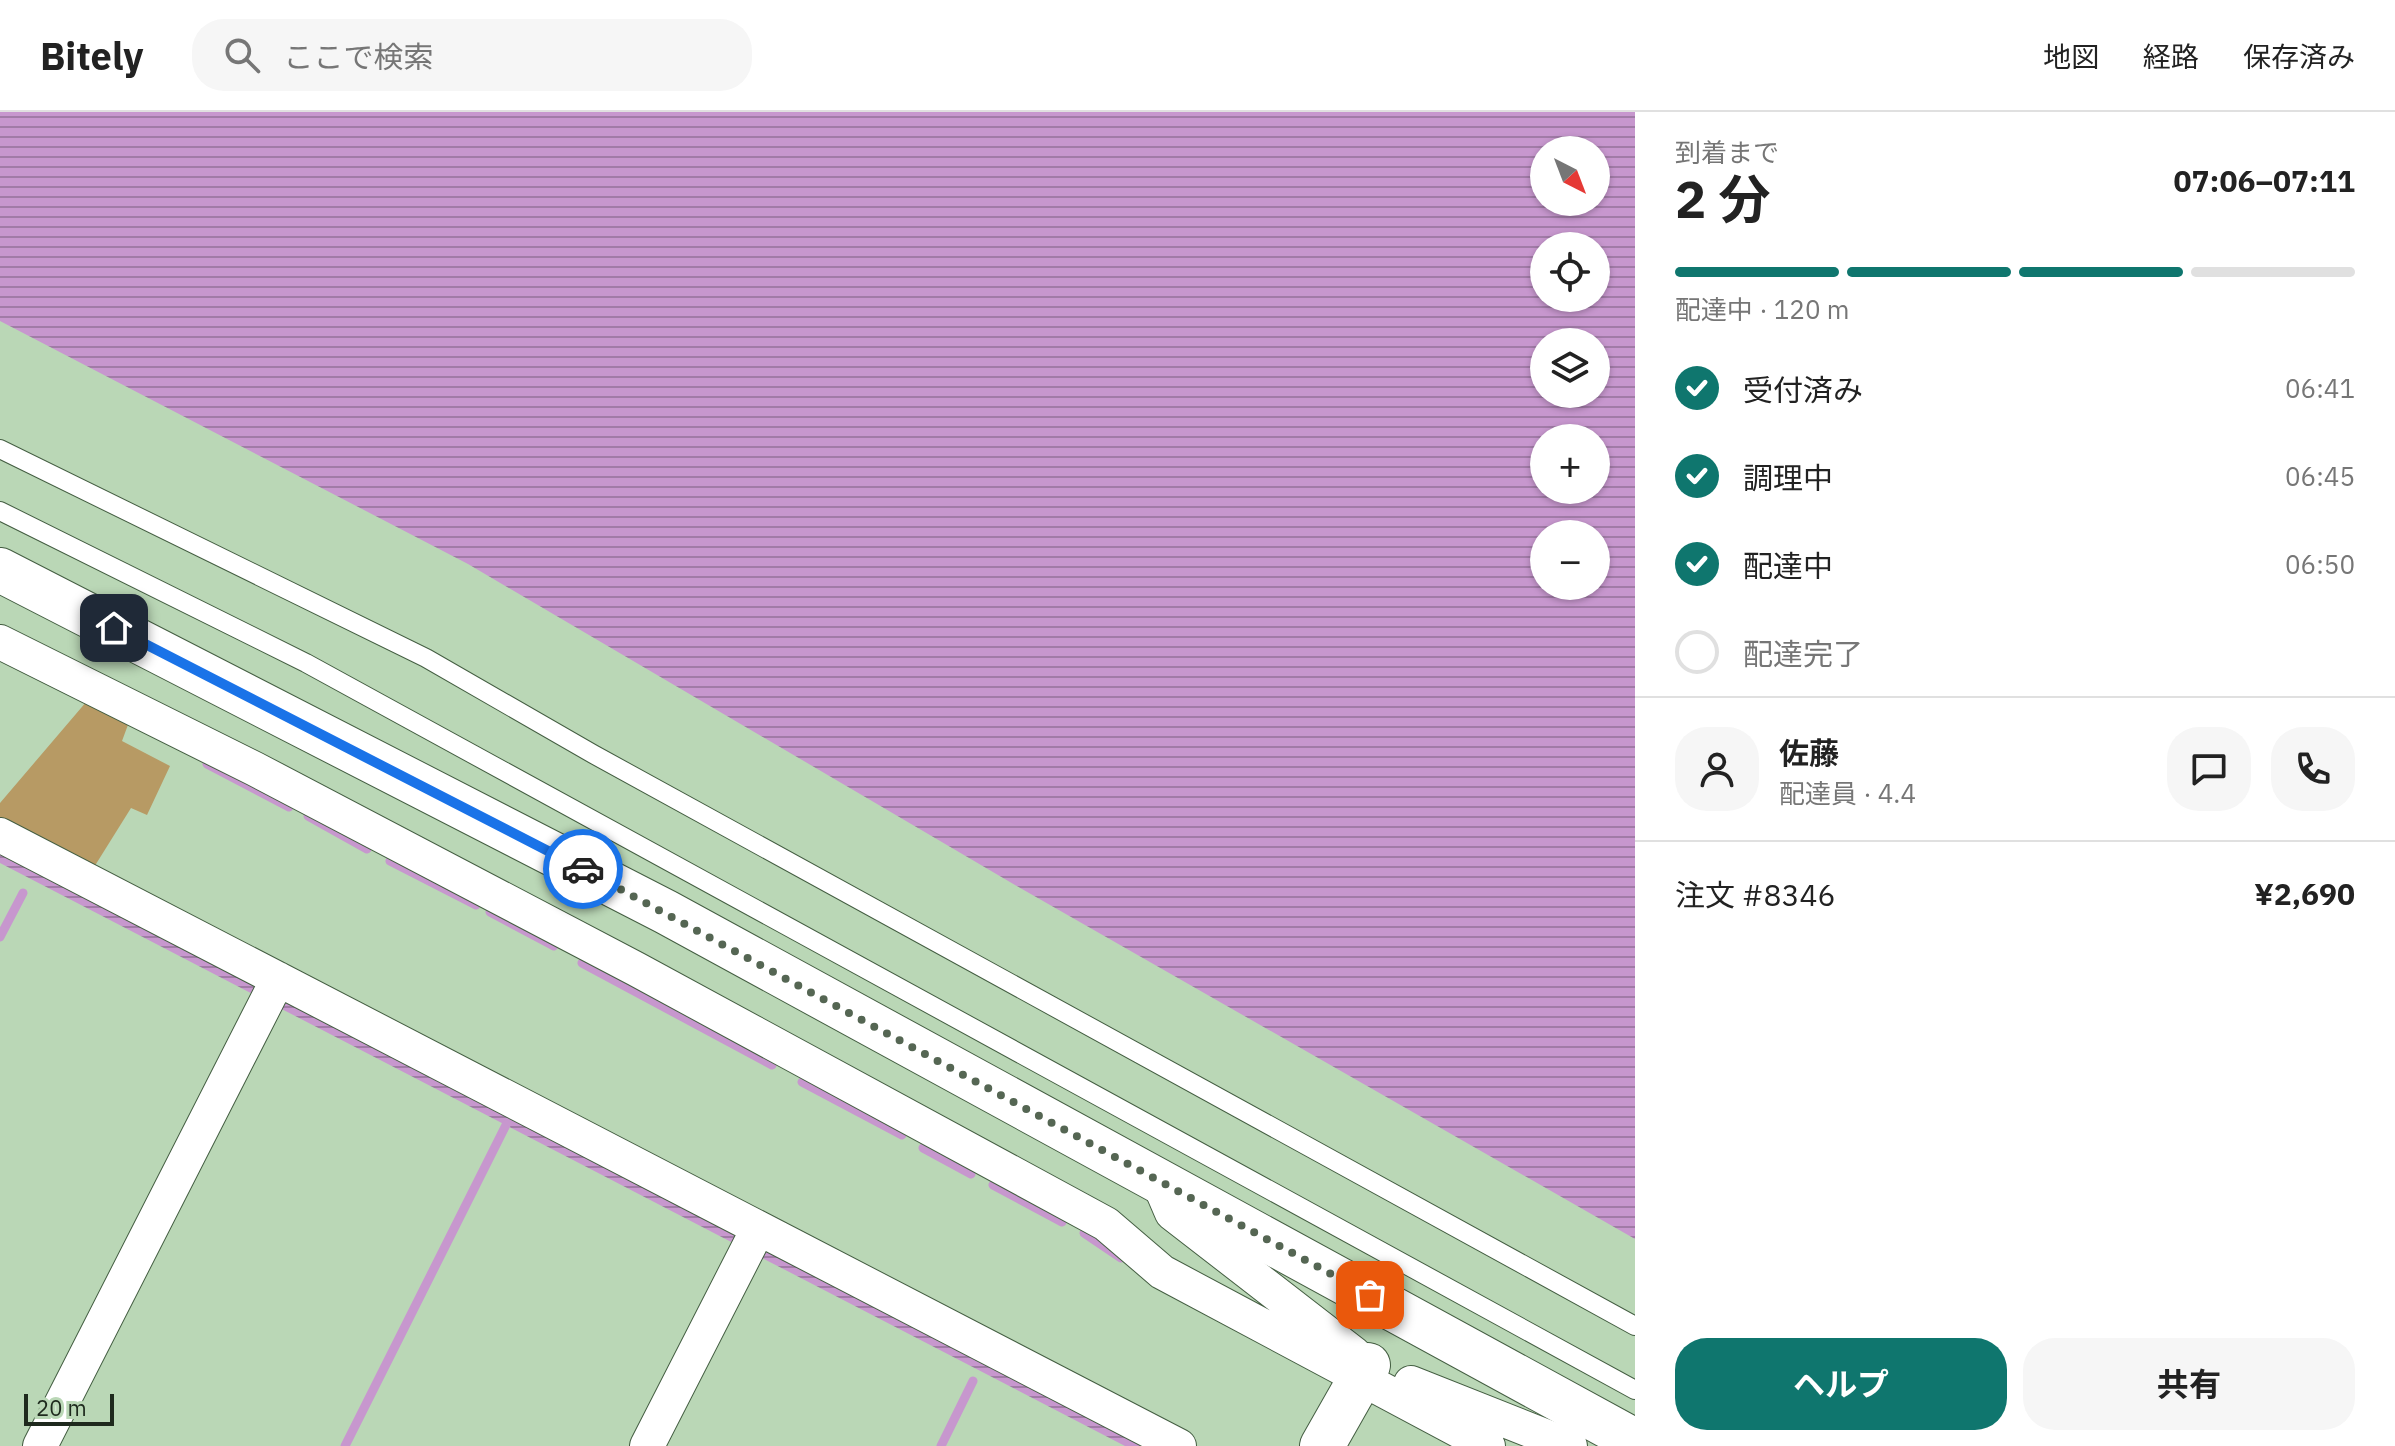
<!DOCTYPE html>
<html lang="ja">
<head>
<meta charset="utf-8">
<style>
  :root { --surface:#fff; --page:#f6f6f6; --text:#222; --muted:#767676; --line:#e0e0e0; --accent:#0f766e }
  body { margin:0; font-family:"IBM Plex Sans","Noto Sans JP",sans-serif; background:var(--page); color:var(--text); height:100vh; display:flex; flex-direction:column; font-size:30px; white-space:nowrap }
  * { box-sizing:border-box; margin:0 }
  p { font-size:26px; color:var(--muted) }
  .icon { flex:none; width:44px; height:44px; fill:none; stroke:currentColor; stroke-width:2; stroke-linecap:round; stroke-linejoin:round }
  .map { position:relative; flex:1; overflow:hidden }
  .panel { display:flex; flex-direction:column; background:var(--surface); width:760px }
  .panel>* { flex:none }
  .needle { width:52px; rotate:138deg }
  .tools { position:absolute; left:1530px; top:24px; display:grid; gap:16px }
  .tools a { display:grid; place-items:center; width:80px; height:80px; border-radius:50%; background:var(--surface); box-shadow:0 2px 6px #0004; font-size:40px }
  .scale { position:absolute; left:24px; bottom:20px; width:90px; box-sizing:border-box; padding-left:8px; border:4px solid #1e291d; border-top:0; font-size:22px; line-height:28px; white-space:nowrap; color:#1e291d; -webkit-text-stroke:6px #bad7b6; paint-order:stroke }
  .pin { position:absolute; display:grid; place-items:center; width:68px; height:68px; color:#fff; margin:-34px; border-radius:16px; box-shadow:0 4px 12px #0006 }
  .courier { position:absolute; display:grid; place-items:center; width:80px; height:80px; margin:-40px; border:6px solid #1a73e8; border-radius:50%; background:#fff; color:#222; box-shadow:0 2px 10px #0007 }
  .overview em { font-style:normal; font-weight:700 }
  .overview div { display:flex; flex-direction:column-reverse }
  .overview { display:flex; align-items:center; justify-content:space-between; height:136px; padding:0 40px }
  h1 { font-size:52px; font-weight:700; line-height:60px }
  .bar { display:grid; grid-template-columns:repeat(4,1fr); gap:12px 8px; align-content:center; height:96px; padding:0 40px }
  .bar i { height:10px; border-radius:6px; background:var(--line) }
  .bar .selected { background:var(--accent) }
  .bar p { grid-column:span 4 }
  .line { display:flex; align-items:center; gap:20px; padding:0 40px; border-top:2px solid var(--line) }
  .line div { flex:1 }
  .round { display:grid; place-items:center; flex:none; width:84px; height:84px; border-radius:32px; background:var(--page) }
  ol { padding:0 40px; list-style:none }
  li { display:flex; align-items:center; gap:24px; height:88px }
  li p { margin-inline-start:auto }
  li .icon { padding:8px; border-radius:50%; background:var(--accent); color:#fff; stroke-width:4 }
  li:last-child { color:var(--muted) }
  li i { width:44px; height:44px; border:4px solid var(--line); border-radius:50% }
  .cta { display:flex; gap:16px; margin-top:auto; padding:16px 40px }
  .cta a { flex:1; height:92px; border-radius:32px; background:var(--accent); color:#fff; font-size:32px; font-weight:700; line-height:92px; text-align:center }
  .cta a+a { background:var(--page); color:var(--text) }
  header { display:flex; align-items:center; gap:48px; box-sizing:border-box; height:112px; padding:0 40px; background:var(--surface); border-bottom:2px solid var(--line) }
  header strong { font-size:38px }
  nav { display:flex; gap:44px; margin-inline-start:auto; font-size:28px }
  .search { width:560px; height:72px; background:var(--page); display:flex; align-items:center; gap:20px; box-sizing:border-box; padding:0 28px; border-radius:32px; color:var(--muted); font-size:30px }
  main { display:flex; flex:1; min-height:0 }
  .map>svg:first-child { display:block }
  .garden { fill:#b79a64 }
  .water { fill:url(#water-rules); fill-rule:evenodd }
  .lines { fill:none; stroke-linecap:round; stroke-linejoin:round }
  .stream { stroke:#c797ce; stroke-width:9 }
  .lane-casing { stroke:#445e42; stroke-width:20 }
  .street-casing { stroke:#445e42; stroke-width:36 }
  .secondary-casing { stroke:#445e42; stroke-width:46 }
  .lane { stroke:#fff; stroke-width:18 }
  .street { stroke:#fff; stroke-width:34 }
  .secondary { stroke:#fff; stroke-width:44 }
  .done { stroke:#556653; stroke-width:8; stroke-dasharray:0 14.4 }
  .route { stroke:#1a73e8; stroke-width:10 }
</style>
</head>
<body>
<header>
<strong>Bitely</strong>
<div class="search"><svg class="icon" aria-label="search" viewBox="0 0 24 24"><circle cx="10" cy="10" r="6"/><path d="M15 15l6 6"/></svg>ここで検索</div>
<nav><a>地図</a><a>経路</a><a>保存済み</a></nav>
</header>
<main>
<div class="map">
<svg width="1635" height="1334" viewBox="0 0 1635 1334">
  <defs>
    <pattern id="water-rules" width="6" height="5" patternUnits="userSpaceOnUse" patternTransform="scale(2)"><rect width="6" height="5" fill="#c797ce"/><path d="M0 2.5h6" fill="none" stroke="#a17ba7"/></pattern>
  </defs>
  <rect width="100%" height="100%" fill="#bad7b6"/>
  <path class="garden" d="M87,589L129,610L122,629L170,654L147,703L131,696L91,760L0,710V691Z"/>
  <path class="water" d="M0,0H1635V1127L1022,777L468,452L0,209ZM1544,38H1596V90H1544ZM1544,134H1596V186H1544ZM1544,230H1596V282H1544ZM1544,326H1596V378H1544ZM1544,422H1596V474H1544Z
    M0,739L1151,1334H1125L0,751Z"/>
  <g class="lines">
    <path class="stream" d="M207,652L289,695
      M308,704L367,737
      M390,749L476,793
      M490,800L554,834
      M0,825L23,781
      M582,851L772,953
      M802,970L902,1023
      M923,1036L971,1062
      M993,1073L1062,1110
      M1084,1121L1121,1146
      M345,1334L506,1013
      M941,1334L973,1269"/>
    <g class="lane-casing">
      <path id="lane" d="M0,337L426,546L593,642L1635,1214
        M0,399L306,551L1635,1278"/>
    </g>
    <g class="street-casing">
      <path id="street" d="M0,530L255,657L636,857L1106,1112L1162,1160L1488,1334
        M0,723L1179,1334
        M1157,1066L1172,1101L1354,1242
        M1411,1271L1570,1334
        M40,1334L278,867
        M647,1334L758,1117"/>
    </g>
    <g class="secondary-casing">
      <path id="secondary" d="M0,458L666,800L1635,1329
        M1322,1334L1368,1253"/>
    </g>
    <use href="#lane" class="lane"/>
    <use href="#street" class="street"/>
    <use href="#secondary" class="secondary"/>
  </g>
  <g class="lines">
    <path class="done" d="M583,757L1370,1183"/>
    <path class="route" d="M114,516L583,757"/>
  </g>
</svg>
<div class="tools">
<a><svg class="needle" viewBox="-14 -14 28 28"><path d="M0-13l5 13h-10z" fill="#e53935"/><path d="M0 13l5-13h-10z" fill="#767676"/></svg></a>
<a><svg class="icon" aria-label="locate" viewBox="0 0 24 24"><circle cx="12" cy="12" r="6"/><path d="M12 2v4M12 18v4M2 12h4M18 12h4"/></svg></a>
<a><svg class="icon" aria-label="layers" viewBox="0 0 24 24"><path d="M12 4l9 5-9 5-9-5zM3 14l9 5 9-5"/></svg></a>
<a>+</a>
<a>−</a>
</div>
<div class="scale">20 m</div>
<div class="pin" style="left:1370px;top:1183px;background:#ea580c"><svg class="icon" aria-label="bag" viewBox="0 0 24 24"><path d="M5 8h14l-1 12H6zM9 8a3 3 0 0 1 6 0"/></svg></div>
<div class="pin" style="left:114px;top:516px;background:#1f2937"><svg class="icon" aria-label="home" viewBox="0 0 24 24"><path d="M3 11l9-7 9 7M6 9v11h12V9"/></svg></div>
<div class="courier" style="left:583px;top:757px"><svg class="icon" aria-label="car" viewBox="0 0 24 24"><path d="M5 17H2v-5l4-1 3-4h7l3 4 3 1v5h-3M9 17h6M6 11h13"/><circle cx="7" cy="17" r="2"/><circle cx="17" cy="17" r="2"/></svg></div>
</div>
<section class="panel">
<div class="overview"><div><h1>2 分</h1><p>到着まで</p></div><em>07:06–07:11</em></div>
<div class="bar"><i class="selected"></i><i class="selected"></i><i class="selected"></i><i></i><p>配達中 · 120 m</p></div>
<ol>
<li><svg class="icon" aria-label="check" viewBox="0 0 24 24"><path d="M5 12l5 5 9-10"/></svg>受付済み<p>06:41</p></li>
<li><svg class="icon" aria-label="check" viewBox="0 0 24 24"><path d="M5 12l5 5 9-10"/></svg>調理中<p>06:45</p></li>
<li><svg class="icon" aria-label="check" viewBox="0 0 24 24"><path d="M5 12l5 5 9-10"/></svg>配達中<p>06:50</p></li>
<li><i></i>配達完了</li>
</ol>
<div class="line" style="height:144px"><a class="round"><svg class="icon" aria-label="person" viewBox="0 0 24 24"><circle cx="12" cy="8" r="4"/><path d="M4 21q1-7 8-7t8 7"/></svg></a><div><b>佐藤</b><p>配達員 · 4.4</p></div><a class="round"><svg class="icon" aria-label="chat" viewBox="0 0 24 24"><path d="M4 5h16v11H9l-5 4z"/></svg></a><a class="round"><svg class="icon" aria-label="phone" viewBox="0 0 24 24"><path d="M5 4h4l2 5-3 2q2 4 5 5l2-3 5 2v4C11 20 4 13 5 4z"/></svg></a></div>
<div class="line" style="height:104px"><div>注文 #8346</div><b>¥2,690</b></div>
<div class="cta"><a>ヘルプ</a><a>共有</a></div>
</section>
</main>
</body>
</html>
